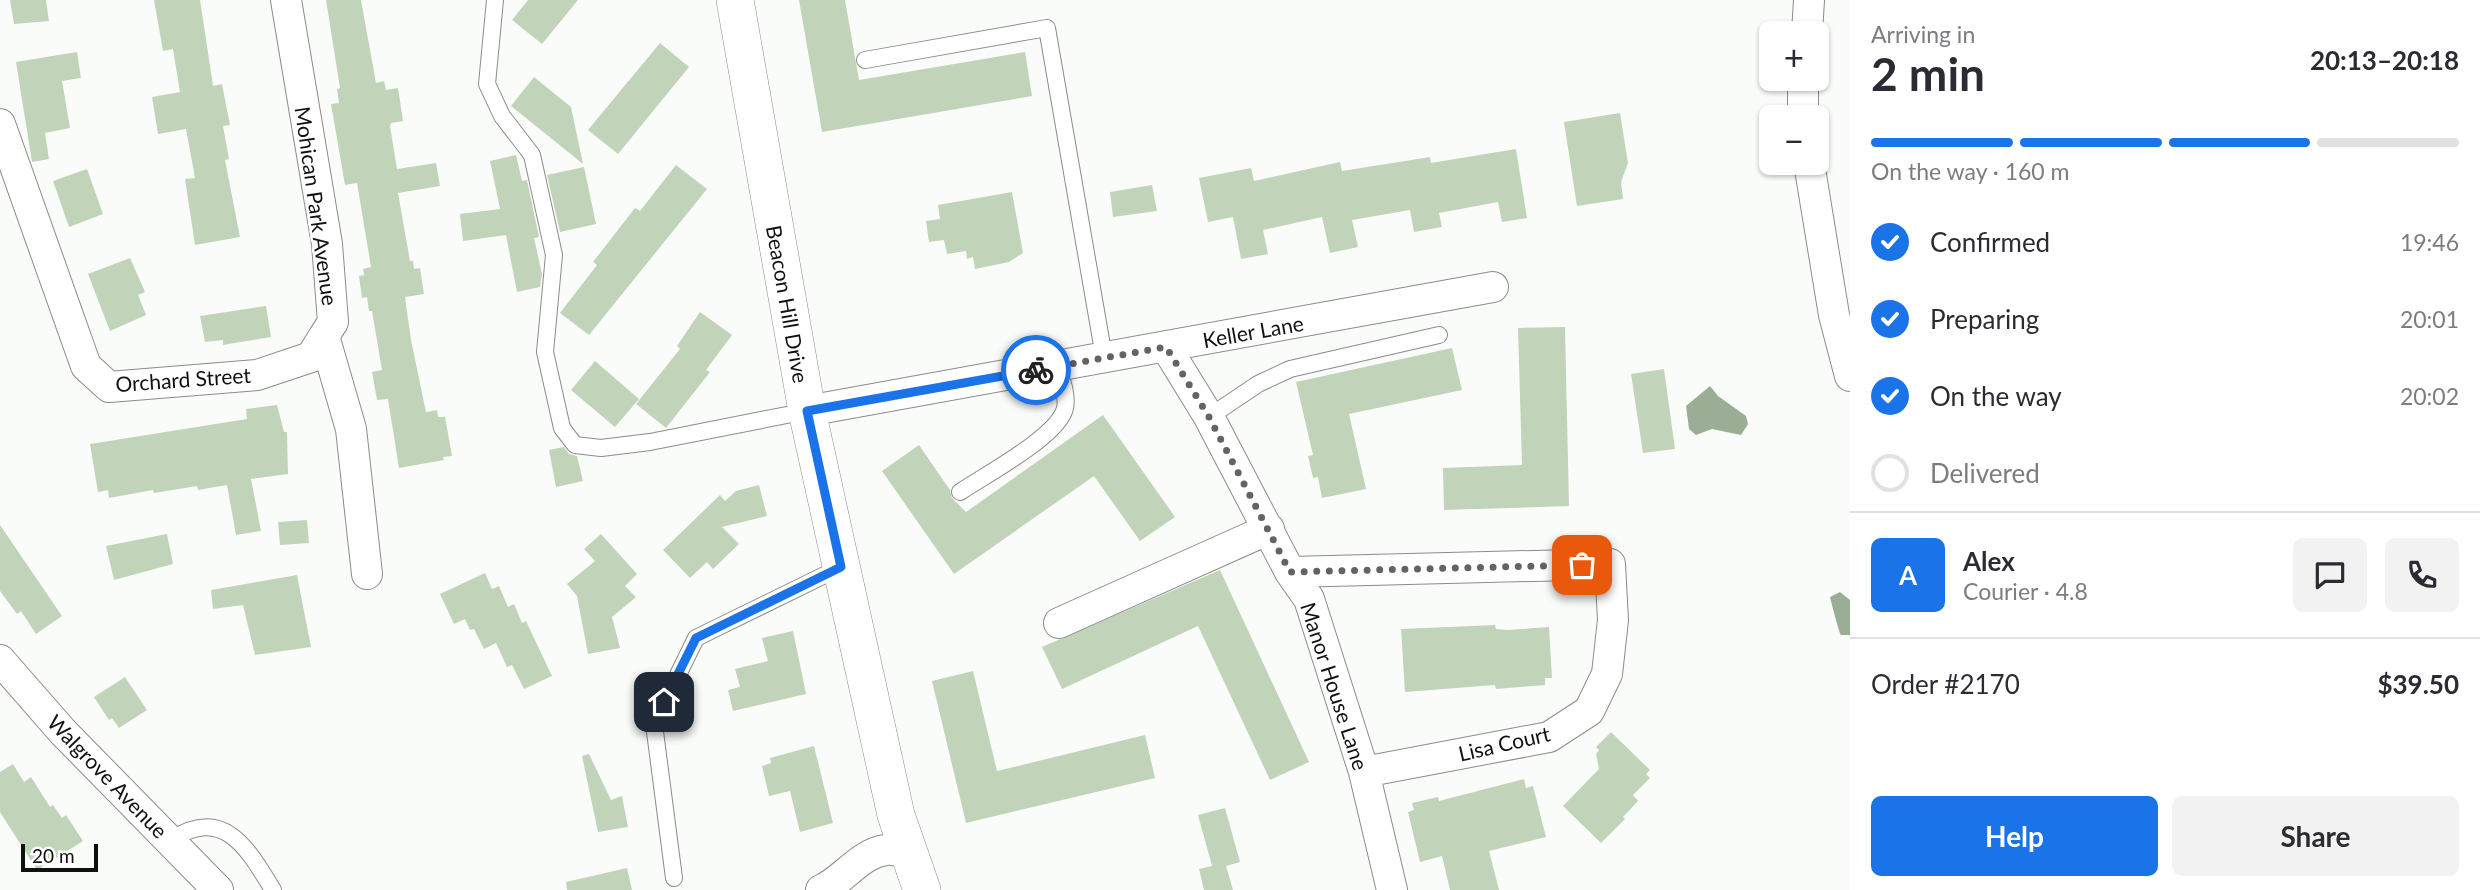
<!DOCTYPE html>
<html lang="en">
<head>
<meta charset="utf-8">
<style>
  :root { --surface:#fff; --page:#f2f2f3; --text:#2b2b33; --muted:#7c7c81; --line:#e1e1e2; --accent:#1a73e8 }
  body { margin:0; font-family:Lato,sans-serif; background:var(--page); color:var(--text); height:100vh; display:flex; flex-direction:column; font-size:26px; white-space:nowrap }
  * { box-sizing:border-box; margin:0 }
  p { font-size:23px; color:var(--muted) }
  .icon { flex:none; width:38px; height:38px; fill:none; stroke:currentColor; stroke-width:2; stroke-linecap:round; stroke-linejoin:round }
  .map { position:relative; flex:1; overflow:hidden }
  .drawer { display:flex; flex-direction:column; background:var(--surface); width:630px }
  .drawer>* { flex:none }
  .fabs { position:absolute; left:1759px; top:21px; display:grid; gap:14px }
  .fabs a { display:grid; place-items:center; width:70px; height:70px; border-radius:10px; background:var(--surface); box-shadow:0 2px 5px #0004; font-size:35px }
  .scale { position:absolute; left:21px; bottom:18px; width:77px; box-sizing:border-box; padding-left:7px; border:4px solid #101010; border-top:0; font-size:19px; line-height:24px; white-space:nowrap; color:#101010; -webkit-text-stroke:5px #fff; paint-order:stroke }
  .pin { position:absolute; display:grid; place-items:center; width:60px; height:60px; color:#fff; margin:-30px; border-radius:14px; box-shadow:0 4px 10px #0006 }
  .courier { position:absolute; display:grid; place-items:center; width:70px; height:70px; margin:-35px; border:5px solid #1a73e8; border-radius:50%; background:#fff; color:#222; box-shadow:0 2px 9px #0007 }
  .overview em { font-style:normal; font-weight:700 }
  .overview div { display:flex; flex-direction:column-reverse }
  .overview { display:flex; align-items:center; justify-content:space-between; height:119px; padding:0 21px }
  h1 { font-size:46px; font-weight:700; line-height:52px }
  .bar { display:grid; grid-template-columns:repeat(4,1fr); gap:10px 7px; align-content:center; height:84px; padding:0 21px }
  .bar i { height:9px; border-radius:5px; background:var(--line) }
  .bar .selected { background:var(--accent) }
  .bar p { grid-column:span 4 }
  .line { display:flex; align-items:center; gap:18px; padding:0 21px; border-top:2px solid var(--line) }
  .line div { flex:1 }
  .round { display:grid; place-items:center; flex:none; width:74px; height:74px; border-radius:10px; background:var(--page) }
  ol { padding:0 21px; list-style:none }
  li { display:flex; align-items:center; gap:21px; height:77px }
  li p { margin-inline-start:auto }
  li .icon { padding:7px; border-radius:50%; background:var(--accent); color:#fff; stroke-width:4 }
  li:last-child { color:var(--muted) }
  li i { width:38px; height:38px; border:4px solid var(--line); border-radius:50% }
  .button { display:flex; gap:14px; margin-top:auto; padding:14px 21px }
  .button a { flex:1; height:80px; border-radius:10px; background:var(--accent); color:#fff; font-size:28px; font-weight:700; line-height:80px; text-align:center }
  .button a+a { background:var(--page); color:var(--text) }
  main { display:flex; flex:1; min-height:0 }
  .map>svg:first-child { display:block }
  .water { fill:#9bad94 }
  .building { fill:#c1d4ba }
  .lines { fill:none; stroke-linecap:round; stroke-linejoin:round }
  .service-casing { stroke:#8a8c89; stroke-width:18 }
  .minor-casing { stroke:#8a8c89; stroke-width:32 }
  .tertiary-casing { stroke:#8a8c89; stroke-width:38 }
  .service { stroke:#fff; stroke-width:16 }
  .minor { stroke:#fff; stroke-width:30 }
  .tertiary { stroke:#fff; stroke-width:37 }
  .done { stroke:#626362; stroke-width:7; stroke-dasharray:0 12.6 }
  .route { stroke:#1a73e8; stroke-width:9 }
  .labels { text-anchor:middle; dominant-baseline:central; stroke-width:5; stroke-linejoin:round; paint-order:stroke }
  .street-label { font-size:21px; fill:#101010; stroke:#fff }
</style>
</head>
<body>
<main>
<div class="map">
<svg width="1850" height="890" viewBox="0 0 1850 890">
  <rect width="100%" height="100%" fill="#fafcf9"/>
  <path class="water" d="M1710,386L1718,396L1746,416L1748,424L1741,435L1712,429L1696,435L1689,429L1686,406Z
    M1840,592L1850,600V635H1841C1839,633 1831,601 1830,597Z"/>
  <path class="building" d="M10,0H46L49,21L14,24Z
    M154,0H200L213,86L222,84L230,125L223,126L229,159L225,160L240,237L195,245L185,179L195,178L186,129L158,134L152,97L180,92L173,49L163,51Z
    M326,0H361L376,83L384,81L386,90L398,88L403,121L391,123L390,126L397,169L436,163L440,186L398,193L410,261H413L414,269L420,268L424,294L405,297L411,340L426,412L437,410L438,417H445L452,456L443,457L444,460L399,468L388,399L377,400L372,372L382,370L372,311H369L367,297L362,298L359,276L364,275L363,269L371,267L357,183L345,185L331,104L339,103L337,89L340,88Z
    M528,0H578L542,44L512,20Z
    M799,0H845L859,80L1025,52L1032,96L822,132Z
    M660,43L689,67L618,154L588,130Z
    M77,52L81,78L62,81L70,128L45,133L49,159L32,162L16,62Z
    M534,77L571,107L583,164L511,106Z
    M1620,113L1628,163L1621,182L1623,199L1577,206L1564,122Z
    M1516,149L1527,218L1502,222L1498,202L1439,213L1442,227L1414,232L1410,210L1352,220L1358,247L1330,253L1322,217L1263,230L1268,254L1241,259L1233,217L1208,222L1199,178L1251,168L1254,181L1340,162L1342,171L1430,157L1431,163Z
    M516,155L522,181L527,180L539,237L534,238L542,274L540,287L517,292L506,235L463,241L460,214L500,209L490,161Z
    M676,165L707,189L589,335L560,313L597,265L593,262L635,208L640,211Z
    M584,167L596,224L560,232L547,175Z
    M87,169L103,214L69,227L53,181Z
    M1152,185L1157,211L1113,217L1110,192Z
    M1012,192L1023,253L1009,262L975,269L973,257L967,259L966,251L947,254L944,240L929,242L926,221L940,219L938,205Z
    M130,258L145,292L138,295L146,315L110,331L88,274Z
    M266,306L271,337L223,345V340L205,342L200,316Z
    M700,312L732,335L706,370L710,372L666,428L636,404L680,349L677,346Z
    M1565,327L1569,506L1444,510L1443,468L1522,465L1518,328Z
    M1452,348L1462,390L1349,414L1366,489L1322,498L1318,477L1313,478L1308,456L1313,455L1296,382Z
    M595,361L639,399L615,427L571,390Z
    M1664,369L1675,449L1643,453L1631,374Z
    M277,405L284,432H287L288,474L251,479L261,531L236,535L227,485L198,490L197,486L154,493L153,490L109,498L108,490L98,492L90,444L247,419L246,409Z
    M1103,415L1175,517L1140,541L1094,476L954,574L882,471L919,445L950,490L952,498L966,512Z
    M564,447L569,454L577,456L583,481L556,487L549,450Z
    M759,485L767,516L722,527L739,544L713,569L707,562L690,578L663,550L720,495L725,501L736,491Z
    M307,520L309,543L280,545L278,522Z
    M0,525L62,616L36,634L21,611L17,614L0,591Z
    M167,534L173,564L114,580L106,546Z
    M601,534L637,574L625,586L636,597L612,617L620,648L588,654L577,596L567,584L595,561L584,549Z
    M1220,570L1309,762L1270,780L1198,626L1062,689L1042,647Z
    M485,573L492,589L499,586L508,607L514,604L522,623L526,621L552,676L524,689L512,665L507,667L496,643L484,649L474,629L470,630L465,619L454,624L440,594Z
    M297,575L311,647L255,655L243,605L213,609L211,590Z
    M1495,625L1496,629L1507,630L1549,627L1552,678H1545V685L1496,689L1495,685L1405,692L1401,629Z
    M793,631L806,694L733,711L728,690L740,687L735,669L768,661L762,638Z
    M973,671L997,771L1145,735L1155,778L966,823L932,681Z
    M125,677L147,710L119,728L112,718L109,720L94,697Z
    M1611,732L1650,770L1646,774L1650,778L1633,795L1638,801L1623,817L1625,819L1601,843L1563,806L1599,769L1596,754L1599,750L1596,747Z
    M814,746L833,823L800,832L790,791L769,796L762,766L771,763L770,758Z
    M589,754L611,800L622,796L628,827L598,832L582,756Z
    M13,764L24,782L31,777L50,807L53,805L62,818L66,815L83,841L37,870L0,812V772Z
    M1524,779L1526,788L1533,786L1546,837L1489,851L1499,890H1450L1442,856L1420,862L1408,812L1414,810L1412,803L1438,797L1439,801Z
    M1225,808L1240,862L1226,866L1233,890H1204L1199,869L1212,866L1198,815Z
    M627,868L632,890H567L566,882Z"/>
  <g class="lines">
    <g class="service-casing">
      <path id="service" d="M495,0L487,84L502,116L532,155L554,255L545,352L562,428L575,445L601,448L650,442L807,411
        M865,60L1047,28L1104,357
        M1209,417L1258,384L1290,369L1439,335
        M960,492C985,475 1059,436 1065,408C1068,395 1061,378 1058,366
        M171,840C224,805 248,849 273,890
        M674,878L654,724L696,638L841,567"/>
    </g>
    <g class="minor-casing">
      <path id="minor" d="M286,0L327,244L333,322L324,336L351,429L367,574
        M1807,33L1809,0
        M1803,117V79
        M0,124L86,366L109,387L257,375L311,357L324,336
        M1809,163L1834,315L1850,376
        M1166,347L1209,417L1290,572L1309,599L1364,772L1392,890
        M807,411L1493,287
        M1290,572L1610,564L1613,620L1607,674L1589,711L1549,737L1364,772
        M1059,623L1269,529
        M0,660L63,732L218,890
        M821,890C843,881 860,853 886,850C893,849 902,852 908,853"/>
    </g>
    <g class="tertiary-casing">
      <path id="tertiary" d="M735,0L807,411L896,815L922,890"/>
    </g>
    <use href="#service" class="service"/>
    <use href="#minor" class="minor"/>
    <use href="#tertiary" class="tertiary"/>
  </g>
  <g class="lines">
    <path class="done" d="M1036,370L1166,347L1209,417L1290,572L1582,565"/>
    <path class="route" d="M664,702L696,638L841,567L807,411L1036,370"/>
  </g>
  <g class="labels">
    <g class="street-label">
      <text transform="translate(317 206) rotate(82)">Mohican Park Avenue</text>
      <text transform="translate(788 304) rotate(80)">Beacon Hill Drive</text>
      <text transform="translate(1253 331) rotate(-10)">Keller Lane</text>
      <text transform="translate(183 379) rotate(-4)">Orchard Street</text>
      <text transform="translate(1335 686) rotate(72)">Manor House Lane</text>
      <text transform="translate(1504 743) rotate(-13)">Lisa Court</text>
      <text transform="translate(108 776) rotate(46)">Walgrove Avenue</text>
    </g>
  </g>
</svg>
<div class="fabs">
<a>+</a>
<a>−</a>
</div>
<div class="scale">20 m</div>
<div class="pin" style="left:1582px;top:565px;background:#ea580c"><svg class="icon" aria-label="bag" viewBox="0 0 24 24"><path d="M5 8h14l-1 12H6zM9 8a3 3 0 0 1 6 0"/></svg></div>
<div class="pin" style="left:664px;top:702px;background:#1f2937"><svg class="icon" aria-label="home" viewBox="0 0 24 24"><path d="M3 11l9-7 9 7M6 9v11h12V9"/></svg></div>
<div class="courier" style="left:1036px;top:370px"><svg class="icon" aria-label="bike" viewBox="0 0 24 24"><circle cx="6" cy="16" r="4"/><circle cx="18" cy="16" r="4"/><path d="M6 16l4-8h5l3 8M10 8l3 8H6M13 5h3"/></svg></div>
</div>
<section class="drawer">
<div class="overview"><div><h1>2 min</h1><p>Arriving in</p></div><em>20:13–20:18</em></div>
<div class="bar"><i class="selected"></i><i class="selected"></i><i class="selected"></i><i></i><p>On the way · 160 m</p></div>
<ol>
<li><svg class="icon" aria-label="check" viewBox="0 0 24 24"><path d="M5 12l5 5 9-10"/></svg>Confirmed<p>19:46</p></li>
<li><svg class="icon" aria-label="check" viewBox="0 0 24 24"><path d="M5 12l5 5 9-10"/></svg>Preparing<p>20:01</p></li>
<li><svg class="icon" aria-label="check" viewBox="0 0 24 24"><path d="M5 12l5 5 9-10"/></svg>On the way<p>20:02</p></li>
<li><i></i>Delivered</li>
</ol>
<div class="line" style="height:126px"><b class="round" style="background:var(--accent);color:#fff">A</b><div><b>Alex</b><p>Courier · 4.8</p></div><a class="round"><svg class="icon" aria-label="chat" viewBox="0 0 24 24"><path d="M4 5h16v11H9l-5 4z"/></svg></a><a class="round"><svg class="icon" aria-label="phone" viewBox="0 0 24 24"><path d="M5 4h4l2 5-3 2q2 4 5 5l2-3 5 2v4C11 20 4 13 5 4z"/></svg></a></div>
<div class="line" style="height:91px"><div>Order #2170</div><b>$39.50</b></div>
<div class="button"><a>Help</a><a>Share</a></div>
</section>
</main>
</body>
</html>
